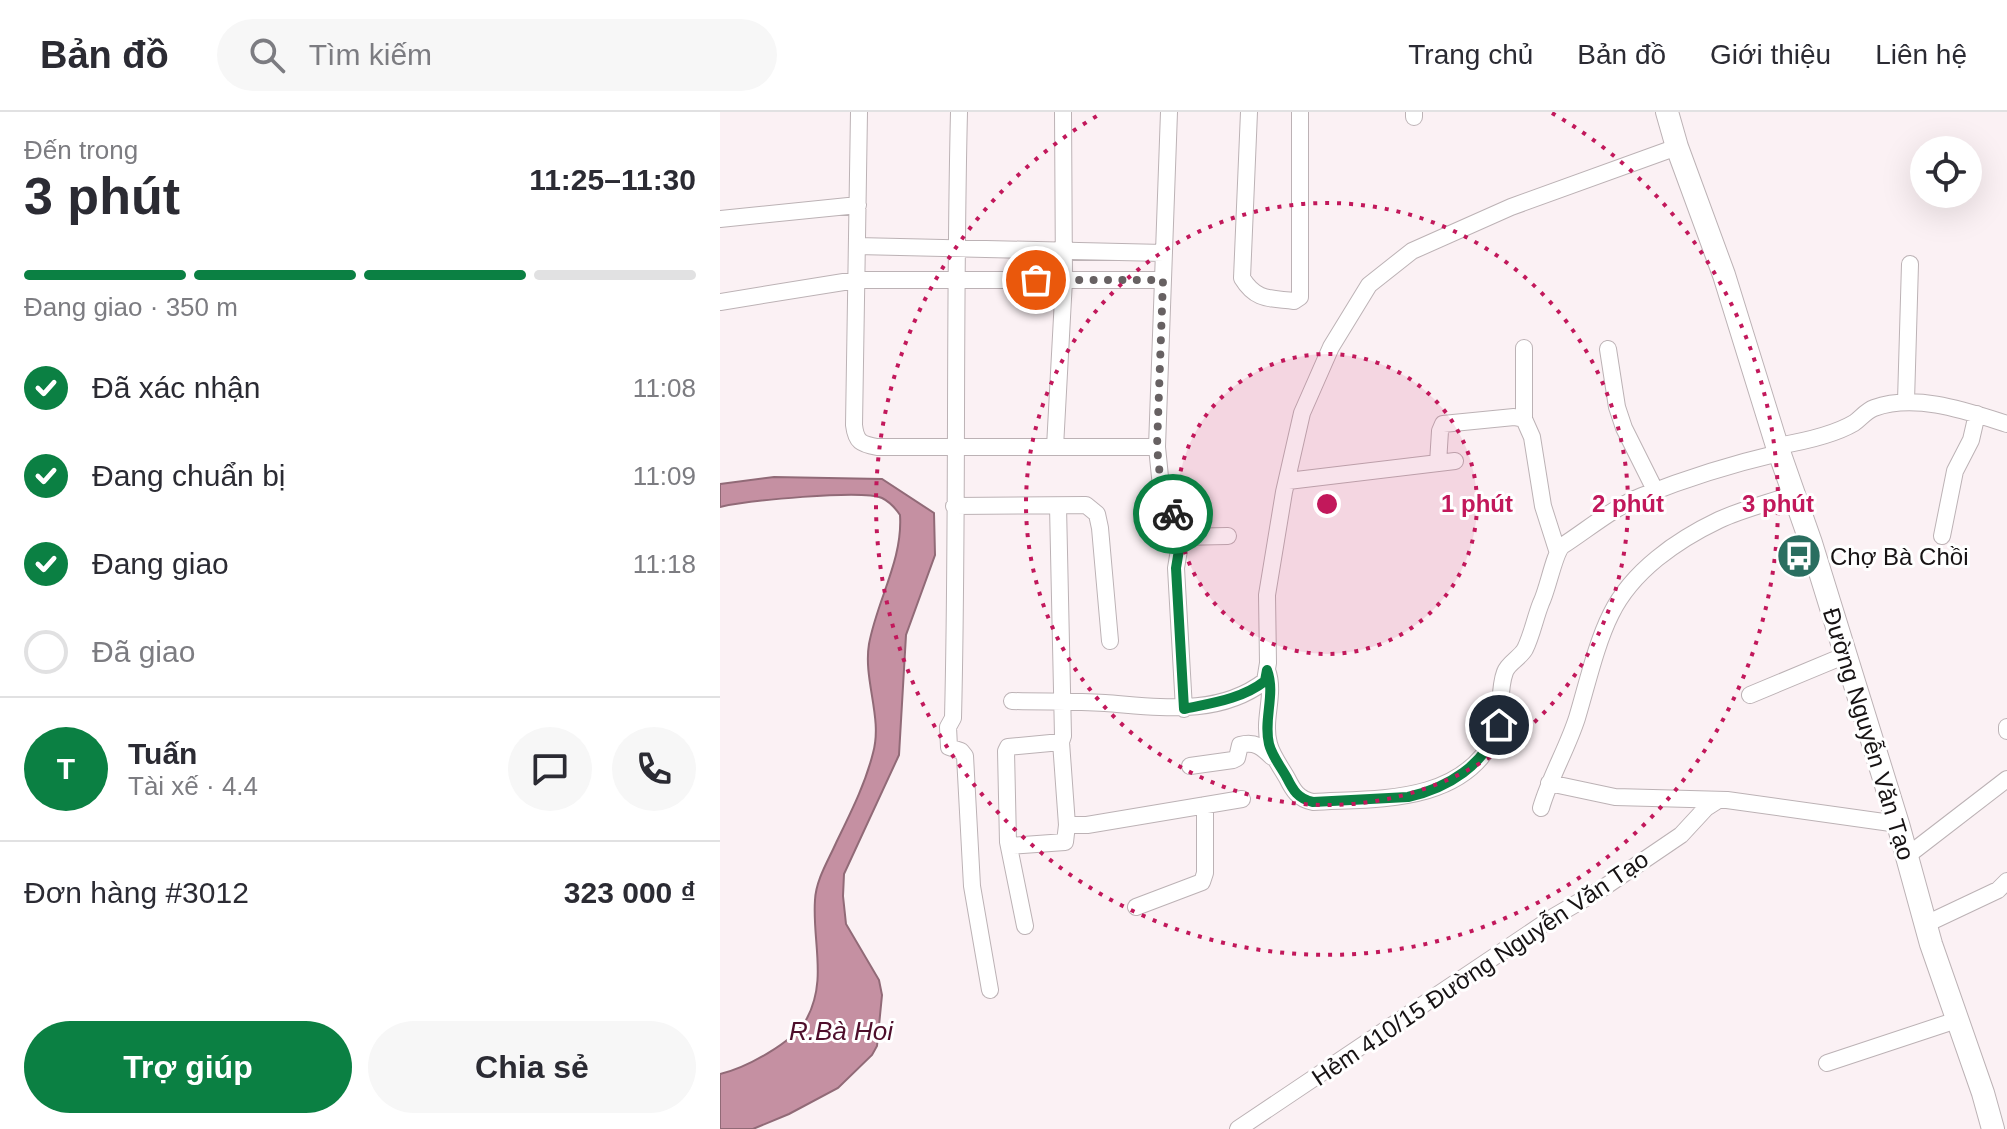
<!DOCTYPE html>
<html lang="vi">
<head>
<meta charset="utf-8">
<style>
  :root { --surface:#fff; --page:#f7f7f7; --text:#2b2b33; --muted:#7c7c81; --line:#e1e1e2; --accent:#0b8043 }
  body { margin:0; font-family:Helvetica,sans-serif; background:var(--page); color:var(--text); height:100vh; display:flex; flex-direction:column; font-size:30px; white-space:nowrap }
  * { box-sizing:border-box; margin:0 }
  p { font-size:26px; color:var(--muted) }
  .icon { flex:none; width:44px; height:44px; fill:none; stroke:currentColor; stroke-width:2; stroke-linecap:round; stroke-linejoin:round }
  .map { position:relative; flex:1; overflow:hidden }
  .sheet { display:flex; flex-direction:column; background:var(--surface); width:720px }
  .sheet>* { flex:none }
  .fabs { position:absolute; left:1190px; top:24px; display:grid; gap:16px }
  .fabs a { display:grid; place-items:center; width:72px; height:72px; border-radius:50%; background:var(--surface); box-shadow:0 8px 32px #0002; font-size:40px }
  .pin { position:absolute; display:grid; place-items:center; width:68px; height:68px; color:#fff; margin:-34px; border:4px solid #fff; border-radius:50%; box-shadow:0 2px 8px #0007 }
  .courier { position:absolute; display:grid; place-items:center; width:80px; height:80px; margin:-40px; border:6px solid #0b8043; border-radius:50%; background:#fff; color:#222; box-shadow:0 2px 10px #0007 }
  .overview em { font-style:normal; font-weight:600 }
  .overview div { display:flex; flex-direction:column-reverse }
  .overview { display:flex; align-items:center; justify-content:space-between; height:136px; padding:0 24px }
  h1 { font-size:52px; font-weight:600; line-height:60px }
  .bar { display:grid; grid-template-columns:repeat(4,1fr); gap:12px 8px; align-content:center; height:96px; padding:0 24px }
  .bar i { height:10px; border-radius:6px; background:var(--line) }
  .bar .active { background:var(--accent) }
  .bar p { grid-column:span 4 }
  .line { display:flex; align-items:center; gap:20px; padding:0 24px; border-top:2px solid var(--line) }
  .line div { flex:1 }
  .round { display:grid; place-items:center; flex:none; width:84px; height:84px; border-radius:42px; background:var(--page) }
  ol { padding:0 24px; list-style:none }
  li { display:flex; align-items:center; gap:24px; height:88px }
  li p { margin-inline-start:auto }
  li .icon { padding:8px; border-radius:50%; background:var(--accent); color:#fff; stroke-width:4 }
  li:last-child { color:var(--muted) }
  li i { width:44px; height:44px; border:4px solid var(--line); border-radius:50% }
  .action { display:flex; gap:16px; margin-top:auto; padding:16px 24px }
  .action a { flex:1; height:92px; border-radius:48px; background:var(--accent); color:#fff; font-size:32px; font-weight:600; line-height:92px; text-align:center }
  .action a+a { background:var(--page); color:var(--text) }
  header { display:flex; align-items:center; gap:48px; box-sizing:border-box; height:112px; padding:0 40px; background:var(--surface); border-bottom:2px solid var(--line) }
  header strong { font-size:38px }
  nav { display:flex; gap:44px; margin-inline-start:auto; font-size:28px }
  .search { width:560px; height:72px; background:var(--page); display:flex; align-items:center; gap:20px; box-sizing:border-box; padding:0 28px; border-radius:44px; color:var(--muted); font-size:30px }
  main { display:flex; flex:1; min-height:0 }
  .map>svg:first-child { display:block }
  .water { fill:#c590a2; stroke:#916a77; stroke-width:2 }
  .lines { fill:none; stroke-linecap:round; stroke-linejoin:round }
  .street-casing { stroke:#bcb2b5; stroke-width:18 }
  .secondary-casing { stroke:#bcb2b5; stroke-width:24 }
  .street { stroke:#fff; stroke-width:16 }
  .secondary { stroke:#fff; stroke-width:22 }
  .done { stroke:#676162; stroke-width:8; stroke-dasharray:0 14.4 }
  .route { stroke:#0b8043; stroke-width:10 }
  .ring { fill:none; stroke:#c2185b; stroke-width:4; stroke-dasharray:4 8 }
  .labels { text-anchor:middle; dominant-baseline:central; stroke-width:6; stroke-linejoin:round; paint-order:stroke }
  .poi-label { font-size:24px; fill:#171314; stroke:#fff; text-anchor:start }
  .street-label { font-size:24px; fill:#171314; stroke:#fff }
  .water-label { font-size:26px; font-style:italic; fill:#4e0e2b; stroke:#fff }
  .centre { fill:#c2185b; stroke:#fff; stroke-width:4 }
  .ring-label { font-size:24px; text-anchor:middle; font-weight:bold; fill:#c2185b; stroke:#fff; stroke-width:6; stroke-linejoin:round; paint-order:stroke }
</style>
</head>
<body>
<header>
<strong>Bản đồ</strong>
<div class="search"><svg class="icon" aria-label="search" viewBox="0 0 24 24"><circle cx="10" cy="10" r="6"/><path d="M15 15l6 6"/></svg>Tìm kiếm</div>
<nav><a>Trang chủ</a><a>Bản đồ</a><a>Giới thiệu</a><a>Liên hệ</a></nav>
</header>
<main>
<section class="sheet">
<div class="overview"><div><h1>3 phút</h1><p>Đến trong</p></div><em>11:25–11:30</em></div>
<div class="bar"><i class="active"></i><i class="active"></i><i class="active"></i><i></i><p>Đang giao · 350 m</p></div>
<ol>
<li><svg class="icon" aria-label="check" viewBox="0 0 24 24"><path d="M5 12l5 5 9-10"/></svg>Đã xác nhận<p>11:08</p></li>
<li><svg class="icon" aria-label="check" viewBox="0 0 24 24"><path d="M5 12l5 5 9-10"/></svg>Đang chuẩn bị<p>11:09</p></li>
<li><svg class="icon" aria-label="check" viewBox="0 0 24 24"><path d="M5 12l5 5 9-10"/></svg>Đang giao<p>11:18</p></li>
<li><i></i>Đã giao</li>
</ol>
<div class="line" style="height:144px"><b class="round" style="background:var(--accent);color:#fff">T</b><div><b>Tuấn</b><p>Tài xế · 4.4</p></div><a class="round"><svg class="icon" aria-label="chat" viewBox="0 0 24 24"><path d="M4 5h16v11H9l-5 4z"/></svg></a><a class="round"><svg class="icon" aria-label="phone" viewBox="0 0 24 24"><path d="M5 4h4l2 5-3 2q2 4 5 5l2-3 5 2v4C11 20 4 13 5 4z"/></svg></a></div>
<div class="line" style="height:104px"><div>Đơn hàng #3012</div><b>323 000 ₫</b></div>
<div class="action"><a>Trợ giúp</a><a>Chia sẻ</a></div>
</section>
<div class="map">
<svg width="1287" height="1017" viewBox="0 0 1287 1017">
  <rect width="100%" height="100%" fill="#fbf1f4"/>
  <path class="water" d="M54,365L162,367L214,401L215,443L186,523L179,643L124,762L123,784L126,812L159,868L162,883L157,934L152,943L118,976L69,1002L33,1017H0V962C26,956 72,931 86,908C108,869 92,829 95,788C96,768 108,749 116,731C130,702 145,673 153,641C163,606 143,568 149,532C157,488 183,448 180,403C176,397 170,390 162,386C141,377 26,389 0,395V372Z"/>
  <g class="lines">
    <g class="street-casing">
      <path id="street" d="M139,0L134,313C136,330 141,332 157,335H437L449,0
        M239,0C234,202 238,404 233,606L228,615L229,635L241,639L245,644L252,774L270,878
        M529,0L522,166C536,189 550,186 574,189L580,185V0
        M694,5V0
        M0,107L138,93
        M137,134L444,141
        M0,190L136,168H443
        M804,236V307
        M888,237L897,295L904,316L936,380
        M1186,289L1190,152
        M1057,334C1081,330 1112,324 1134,311C1141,306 1146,299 1154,296C1196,281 1246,299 1287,312
        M335,335L344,168L343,0
        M437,335L441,375L455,407L459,438L456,456L464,597
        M718,351L720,319L723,312L794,305L804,307L812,325L823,394L837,438
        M568,369L735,349
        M234,394L366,393L377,402L380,416L390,529
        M338,394L343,624L341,630L347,713H367L522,687
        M1222,424L1235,359L1251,328L1257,302
        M457,425L508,424
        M547,558C556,582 542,607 549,632C552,644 561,655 567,666C573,678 578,687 593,690C655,686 740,693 774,626C784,606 777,581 785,560C788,551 800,546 805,537C812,523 815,506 821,491C828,477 834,442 842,434C867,418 894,395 922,384C967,366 1012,352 1059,341
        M1030,583L1126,543
        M292,589C323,590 354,589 385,591C439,595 498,605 545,569L548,551L547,483L564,380L582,301L611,235L649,173L692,139L791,95L957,35
        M1287,615V619
        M470,654L513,648L517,646L520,633C535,629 542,635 552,645
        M829,671L895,685L1007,688L1178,712
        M821,696C830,665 847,637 857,606C867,573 876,532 891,502C912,459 957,428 999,408C1023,397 1049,391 1074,382
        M289,734L345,730L347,713
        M1187,744L1287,667
        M416,795L482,770L485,761V693
        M1206,812L1278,778L1287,769
        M305,814L288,730L286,639L288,635L341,630
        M1107,951L1237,908
        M518,1017L835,804L883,776L961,723L986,696L997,689"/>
    </g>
    <g class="secondary-casing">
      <path id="secondary" d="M947,0L957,35L1004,163L1057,334L1091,431L1178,712L1211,832L1263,981L1273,1017"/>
    </g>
    <use href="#street" class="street"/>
    <use href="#secondary" class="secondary"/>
  </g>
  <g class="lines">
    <path class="done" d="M316,168H443L437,335L441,375L453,402"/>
    <path class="route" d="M453,402L459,438L456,456L464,597C492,591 522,587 545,569L547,558C556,582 543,607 549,632C552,644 561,655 567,666C573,678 578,687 593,690L688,685C728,676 765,653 779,613"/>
  </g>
  <circle cx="607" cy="392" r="150" fill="#c2185b" fill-opacity=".12"/>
  <g class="ring">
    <circle cx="607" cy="392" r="150"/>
    <circle cx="607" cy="392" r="301"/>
    <path d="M832 1A451 451 0 1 1 382 1"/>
  </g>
  <defs>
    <g id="bus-disc" transform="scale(2.3)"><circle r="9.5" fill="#2a6e60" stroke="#fff"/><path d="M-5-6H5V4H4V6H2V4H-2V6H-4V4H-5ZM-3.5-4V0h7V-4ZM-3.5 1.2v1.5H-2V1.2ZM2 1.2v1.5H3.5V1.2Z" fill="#fff"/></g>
  </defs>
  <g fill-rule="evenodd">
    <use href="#bus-disc" x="1079" y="444"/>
  </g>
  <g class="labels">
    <g class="poi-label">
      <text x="1110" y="444">Chợ Bà Chồi</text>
    </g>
    <g class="street-label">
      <text transform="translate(1149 622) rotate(73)">Đường Nguyễn Văn Tạo</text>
      <text transform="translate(760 856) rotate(-34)">Hẻm 410/15 Đường Nguyễn Văn Tạo</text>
    </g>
    <g class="water-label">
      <text x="121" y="919">R.Bà Hoi</text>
    </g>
  </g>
  <circle cx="607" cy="392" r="12" class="centre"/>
  <g class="ring-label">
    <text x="757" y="400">1 phút</text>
    <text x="908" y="400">2 phút</text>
    <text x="1058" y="400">3 phút</text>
  </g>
</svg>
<div class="fabs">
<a><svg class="icon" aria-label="locate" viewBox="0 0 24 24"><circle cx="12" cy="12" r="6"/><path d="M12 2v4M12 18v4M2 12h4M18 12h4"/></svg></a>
</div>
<div class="pin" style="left:316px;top:168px;background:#ea580c"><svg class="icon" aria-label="bag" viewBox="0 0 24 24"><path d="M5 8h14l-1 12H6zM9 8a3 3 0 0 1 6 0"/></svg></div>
<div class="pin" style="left:779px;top:613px;background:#1f2937"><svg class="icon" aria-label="home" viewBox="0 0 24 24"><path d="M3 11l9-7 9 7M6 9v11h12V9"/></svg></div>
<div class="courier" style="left:453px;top:402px"><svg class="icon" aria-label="bike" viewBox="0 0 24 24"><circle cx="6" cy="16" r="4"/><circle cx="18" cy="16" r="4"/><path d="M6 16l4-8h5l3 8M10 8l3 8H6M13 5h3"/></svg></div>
</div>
</main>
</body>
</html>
